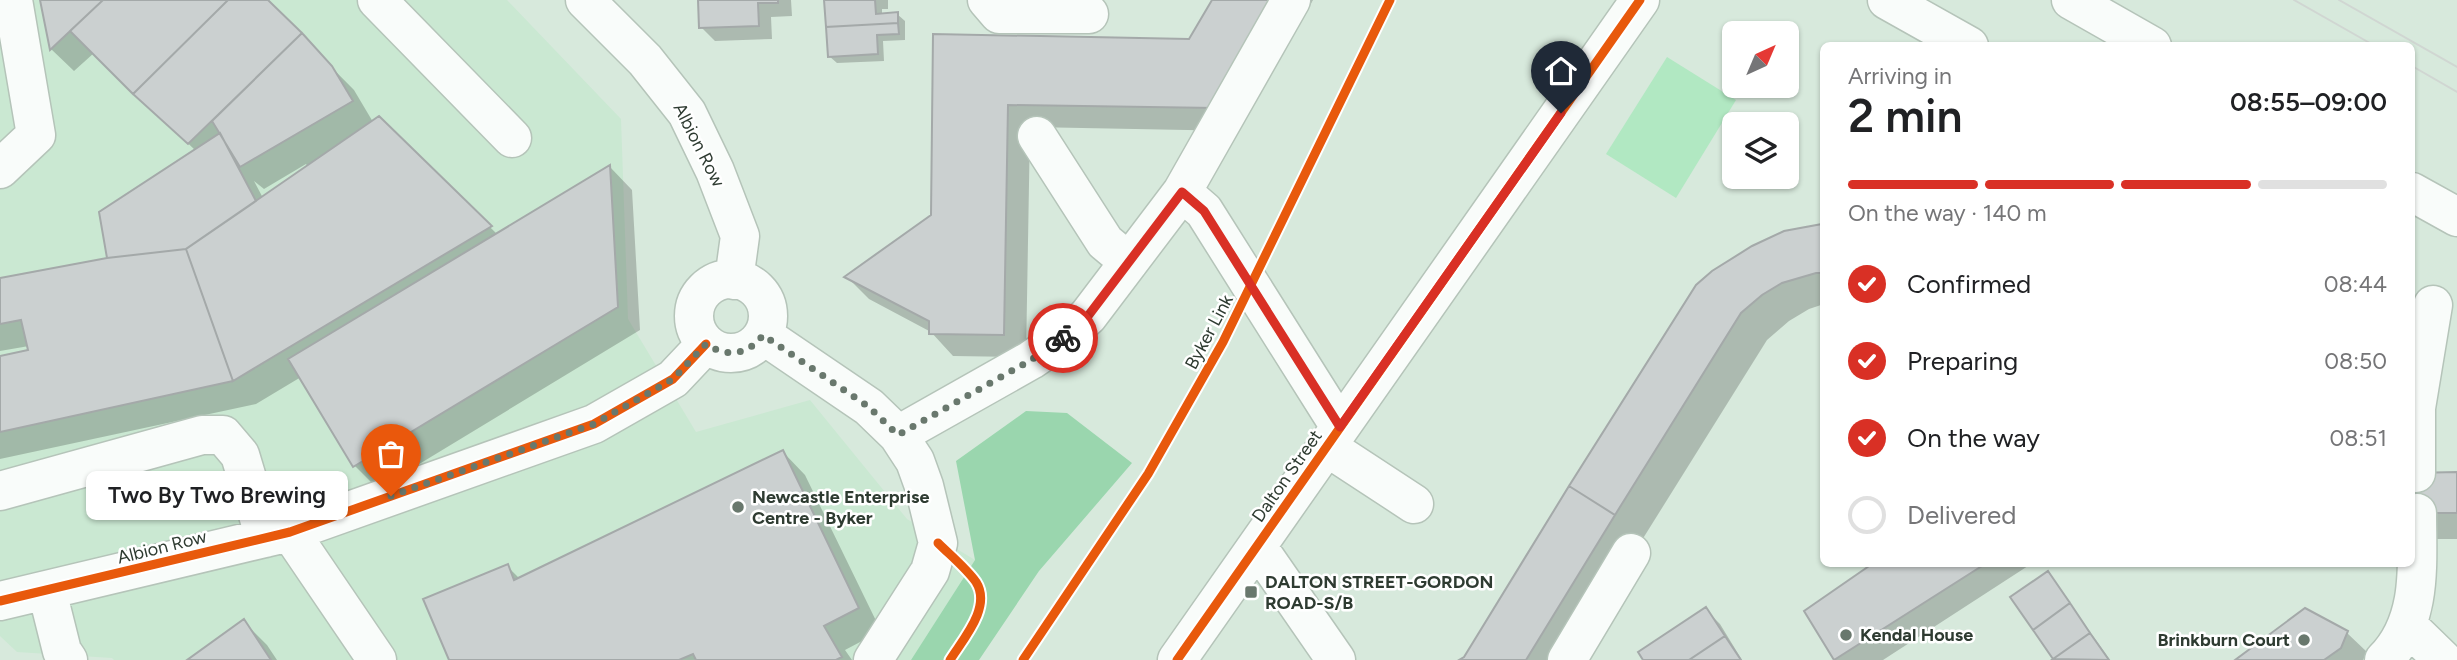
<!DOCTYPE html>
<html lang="en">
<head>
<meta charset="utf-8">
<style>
  :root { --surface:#fff; --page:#f2f2f2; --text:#202124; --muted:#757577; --line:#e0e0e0; --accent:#d93025 }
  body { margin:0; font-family:Figtree,sans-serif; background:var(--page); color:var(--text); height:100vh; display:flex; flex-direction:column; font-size:26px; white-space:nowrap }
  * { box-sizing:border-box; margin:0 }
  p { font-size:23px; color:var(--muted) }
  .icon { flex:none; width:38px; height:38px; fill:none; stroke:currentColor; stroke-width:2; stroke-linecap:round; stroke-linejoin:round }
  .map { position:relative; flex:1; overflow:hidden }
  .details { position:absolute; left:1820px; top:42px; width:595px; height:525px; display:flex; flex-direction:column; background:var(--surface); border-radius:10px; box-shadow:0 2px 5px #0004 }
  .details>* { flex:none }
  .needle { width:46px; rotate:44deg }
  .buttons { position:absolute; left:1722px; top:21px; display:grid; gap:14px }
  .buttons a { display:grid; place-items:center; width:77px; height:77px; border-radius:10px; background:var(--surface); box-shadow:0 2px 5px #0004; font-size:35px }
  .pin { position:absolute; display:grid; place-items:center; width:60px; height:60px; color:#fff; margin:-72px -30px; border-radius:50% 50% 50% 0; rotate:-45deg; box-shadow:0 0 7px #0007 }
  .pin .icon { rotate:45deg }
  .courier { position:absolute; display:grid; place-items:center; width:70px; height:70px; margin:-35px; border:5px solid #d93025; border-radius:50%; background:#fff; color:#222; box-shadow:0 2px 9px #0007 }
  .bubble { position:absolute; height:49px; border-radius:10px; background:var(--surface); box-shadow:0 2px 5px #0004; font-size:23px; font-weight:600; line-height:49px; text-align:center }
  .summary em { font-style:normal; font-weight:600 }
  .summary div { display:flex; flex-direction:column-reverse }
  .summary { display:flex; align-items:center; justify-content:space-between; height:119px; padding:0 28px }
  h1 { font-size:46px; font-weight:600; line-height:52px }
  .bar { display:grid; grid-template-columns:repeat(4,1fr); gap:10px 7px; align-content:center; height:84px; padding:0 28px }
  .bar i { height:9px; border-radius:5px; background:var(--line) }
  .bar .current { background:var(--accent) }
  .bar p { grid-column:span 4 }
  ol { padding:0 28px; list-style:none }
  li { display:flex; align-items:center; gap:21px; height:77px }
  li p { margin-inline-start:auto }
  li .icon { padding:7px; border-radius:50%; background:var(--accent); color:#fff; stroke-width:4 }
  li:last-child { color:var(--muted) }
  li i { width:38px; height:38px; border:4px solid var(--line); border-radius:50% }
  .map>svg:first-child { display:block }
  .built { fill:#cae8d2 }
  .green { fill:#b1e8c2 }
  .forest { fill:#9ad6ae }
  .shadow { fill:#0003; fill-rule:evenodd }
  .building { fill:#cbd0d0; stroke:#a4a9a9; stroke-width:2 }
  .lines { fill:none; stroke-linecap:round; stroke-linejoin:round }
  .minor-casing { stroke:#b5c4b9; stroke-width:41 }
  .major-casing { stroke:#b5c4b9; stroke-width:41 }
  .minor { stroke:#f9fcfa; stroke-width:38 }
  .major { stroke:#f9fcfa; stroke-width:38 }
  .tram { stroke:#d0d6d2; stroke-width:2 }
  .cycleway-casing { stroke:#fff; stroke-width:13 }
  .cycleway { stroke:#e8590c; stroke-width:9 }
  .done { stroke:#69786d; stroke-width:7; stroke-dasharray:0 12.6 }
  .route { stroke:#d93025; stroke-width:9 }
  .poi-dot { fill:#69786d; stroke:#fff; stroke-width:2.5 }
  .labels { text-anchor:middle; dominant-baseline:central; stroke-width:5; stroke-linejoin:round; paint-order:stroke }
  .street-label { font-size:18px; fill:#2e3b31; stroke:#fff }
  .poi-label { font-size:18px; font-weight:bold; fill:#2e3b31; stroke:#fff; text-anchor:start }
</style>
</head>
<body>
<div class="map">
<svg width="2457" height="660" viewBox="0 0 2457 660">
  <rect width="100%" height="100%" fill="#d7e9dc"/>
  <path class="built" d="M0,0H507L621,119L628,319L696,432L810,400L907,519L975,560L911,660H114L112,658L17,652L0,636Z"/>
  <path class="green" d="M1667,57L1736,100L1676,198L1606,154Z"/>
  <path class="forest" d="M1026,411L1067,413L1132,463L1039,571L979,660H911L975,560L956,461Z"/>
  <path class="shadow" d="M41,0H265L354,90L373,122L379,118L498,235L610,167L632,190L640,330L378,489L355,466L301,377L256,404L0,459V357L30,351L29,346L0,351V280L109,259L196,151L94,53L74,71L51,49ZM306,164L308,167L263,198L254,181L264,189Z
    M700,0H791L792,16L771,17L772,39L715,41L701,27Z
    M826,0H888V9H882V15L897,14L905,21V40L883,41L884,61L837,63L829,56Z
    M1214,0H1313L1239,131L1030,127L1026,357L953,356L931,332L869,299L847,277L933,216L935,36L1190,41Z
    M1824,225V304L1809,309L1789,321L1767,340L1642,540L1557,660H1462L1785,233Z
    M783,452L805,475L881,631L845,650L852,660H451L507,566L520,579Z
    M2412,473H2457V539H2412Z
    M1875,564H2031L1883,660H1836L1806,611Z
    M2054,581L2110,660H2056L2012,598Z
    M1706,610L1720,624L1742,660H1645Z
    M2305,610L2347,633L2367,652L2363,660H2238Z
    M244,622L267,645L277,660H190Z"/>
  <path class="building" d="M40,0H103L50,50Z
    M103,0H228L133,94L70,31Z
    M228,0H268L302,33L188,144L133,94Z
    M698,0H778V3H758L759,26L699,28Z
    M824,0H875L876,14L898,12V23L826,27Z
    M1212,0H1278L1216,108L1008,105L1004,335L929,334V321L844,277L931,215L933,34L1189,39Z
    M898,23L899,34L877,35L878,54L828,57L826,27Z
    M302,33L332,66L353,101L240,167L212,121Z
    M379,116L492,226L233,381L186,249Z
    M220,133L256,201L186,249L107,258L99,212Z
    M610,165L618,307L353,467L288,359Z
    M1822,224L1824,273H1816L1782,283L1762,295L1741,313L1615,515L1569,486L1696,285L1712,271L1752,246L1784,231Z
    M186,249L233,381L0,432V356L28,350L21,320L0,324V278L107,258Z
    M783,450L859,608L824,626L842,657L836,660H696L693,654L679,660H449L423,599L508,564L514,580Z
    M2457,472V513H2412V473Z
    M1569,486L1615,515L1526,660H1459L1464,657Z
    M1872,564H1985L1834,660L1804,611Z
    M2048,571L2070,603L2033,630L2010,597Z
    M2070,603L2090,633L2053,659L2033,630Z
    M1706,607L1725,636L1689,660H1643L1638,652Z
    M2305,608L2348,631L2341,648L2324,660H2235Z
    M244,619L271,660H187Z
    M2090,633L2109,660L2053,659Z
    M1725,636L1741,660H1689Z"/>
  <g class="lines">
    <g class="minor-casing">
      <path id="minor" d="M377,0L512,138
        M585,0L645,60L687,113L715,171L740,236L734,280
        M987,0L999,14H1089
        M1887,0L1969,46
        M1037,136L1105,242L1129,262
        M0,169L36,135L13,0
        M1182,192L1204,211L1340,427
        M694 316a37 37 0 1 1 74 0a37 37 0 1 1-74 0Z
        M763,335L869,407L898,435L915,461L924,486L938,543L930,571L873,660
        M898,435L1031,360L1063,338L1088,316L1182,192L1291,0
        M1327,447L1414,504
        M2416,473V408L2433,305
        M0,491L202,435H223L240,455L265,538
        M290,532L377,660
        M1257,546L1336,660
        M47,591L62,651L68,660
        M0,601L290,532L594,424L673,379L706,344
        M2408,626L2443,660
        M1177,660L1640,0
        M1567,660L1631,553
        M2384,660C2423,621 2417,564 2417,513"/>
    </g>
    <g class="major-casing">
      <path id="major" d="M2071,0L2152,46
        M2412,192L2457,217"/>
    </g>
    <use href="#minor" class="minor"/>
    <use href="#major" class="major"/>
    <path class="tram" d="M2294,0L2375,46
      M2339,0L2457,67
      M2412,66L2457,92"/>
    <g class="cycleway-casing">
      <path id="cycleway" d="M938,543C950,555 966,568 976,582C992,607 963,639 950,660
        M0,601L290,532L594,424L673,379L706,344
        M1023,660L1148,474L1223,342L1390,0
        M1177,660L1640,0"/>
    </g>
    <use href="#cycleway" class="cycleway"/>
  </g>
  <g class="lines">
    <path class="done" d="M391,496L594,424L673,379L706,344C727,358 748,355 763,335L869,407L898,435L1031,360L1063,338"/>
    <path class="route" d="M1063,338L1088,316L1182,192L1204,211L1340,427L1561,113"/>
  </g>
  <g class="poi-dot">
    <circle cx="738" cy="507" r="7"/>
    <rect x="1244" y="585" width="14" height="14" rx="3.5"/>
    <circle cx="1846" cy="635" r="7"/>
    <circle cx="2304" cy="640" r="7"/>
  </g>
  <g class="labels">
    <g class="street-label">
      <text transform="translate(699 145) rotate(63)">Albion Row</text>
      <text transform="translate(1209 332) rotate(-62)">Byker Link</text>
      <text transform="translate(1287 476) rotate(-55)">Dalton Street</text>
      <text transform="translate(162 547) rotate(-14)">Albion Row</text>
    </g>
    <g class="poi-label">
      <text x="752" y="497">Newcastle Enterprise<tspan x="752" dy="21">Centre - Byker</tspan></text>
      <text x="1265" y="582">DALTON STREET-GORDON<tspan x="1265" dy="21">ROAD-S/B</tspan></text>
      <text x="1860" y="635">Kendal House</text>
      <text x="2290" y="640" text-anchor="end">Brinkburn Court</text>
    </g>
  </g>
</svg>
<div class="buttons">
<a><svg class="needle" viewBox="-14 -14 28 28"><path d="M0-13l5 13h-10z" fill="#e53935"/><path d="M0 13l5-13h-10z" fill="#757577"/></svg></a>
<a><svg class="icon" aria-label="layers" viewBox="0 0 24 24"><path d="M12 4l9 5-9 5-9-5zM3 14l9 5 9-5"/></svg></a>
</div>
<div class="pin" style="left:391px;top:496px;background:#ea580c"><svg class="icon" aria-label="bag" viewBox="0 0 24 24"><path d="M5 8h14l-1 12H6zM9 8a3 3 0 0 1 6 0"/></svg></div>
<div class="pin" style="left:1561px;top:113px;background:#1f2937"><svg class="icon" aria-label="home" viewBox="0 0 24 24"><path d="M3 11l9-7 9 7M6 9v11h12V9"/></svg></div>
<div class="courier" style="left:1063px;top:338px"><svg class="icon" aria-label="bike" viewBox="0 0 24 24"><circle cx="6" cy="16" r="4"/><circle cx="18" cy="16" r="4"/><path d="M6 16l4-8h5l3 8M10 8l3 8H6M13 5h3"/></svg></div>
<div class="bubble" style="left:86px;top:471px;width:262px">Two By Two Brewing</div>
<section class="details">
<div class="summary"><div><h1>2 min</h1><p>Arriving in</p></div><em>08:55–09:00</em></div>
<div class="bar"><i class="current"></i><i class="current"></i><i class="current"></i><i></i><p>On the way · 140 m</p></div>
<ol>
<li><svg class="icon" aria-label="check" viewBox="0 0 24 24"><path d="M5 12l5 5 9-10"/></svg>Confirmed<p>08:44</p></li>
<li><svg class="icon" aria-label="check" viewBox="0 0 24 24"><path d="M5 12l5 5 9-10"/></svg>Preparing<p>08:50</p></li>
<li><svg class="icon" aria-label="check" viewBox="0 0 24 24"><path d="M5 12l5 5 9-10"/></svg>On the way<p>08:51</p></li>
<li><i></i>Delivered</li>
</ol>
</section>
</div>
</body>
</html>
